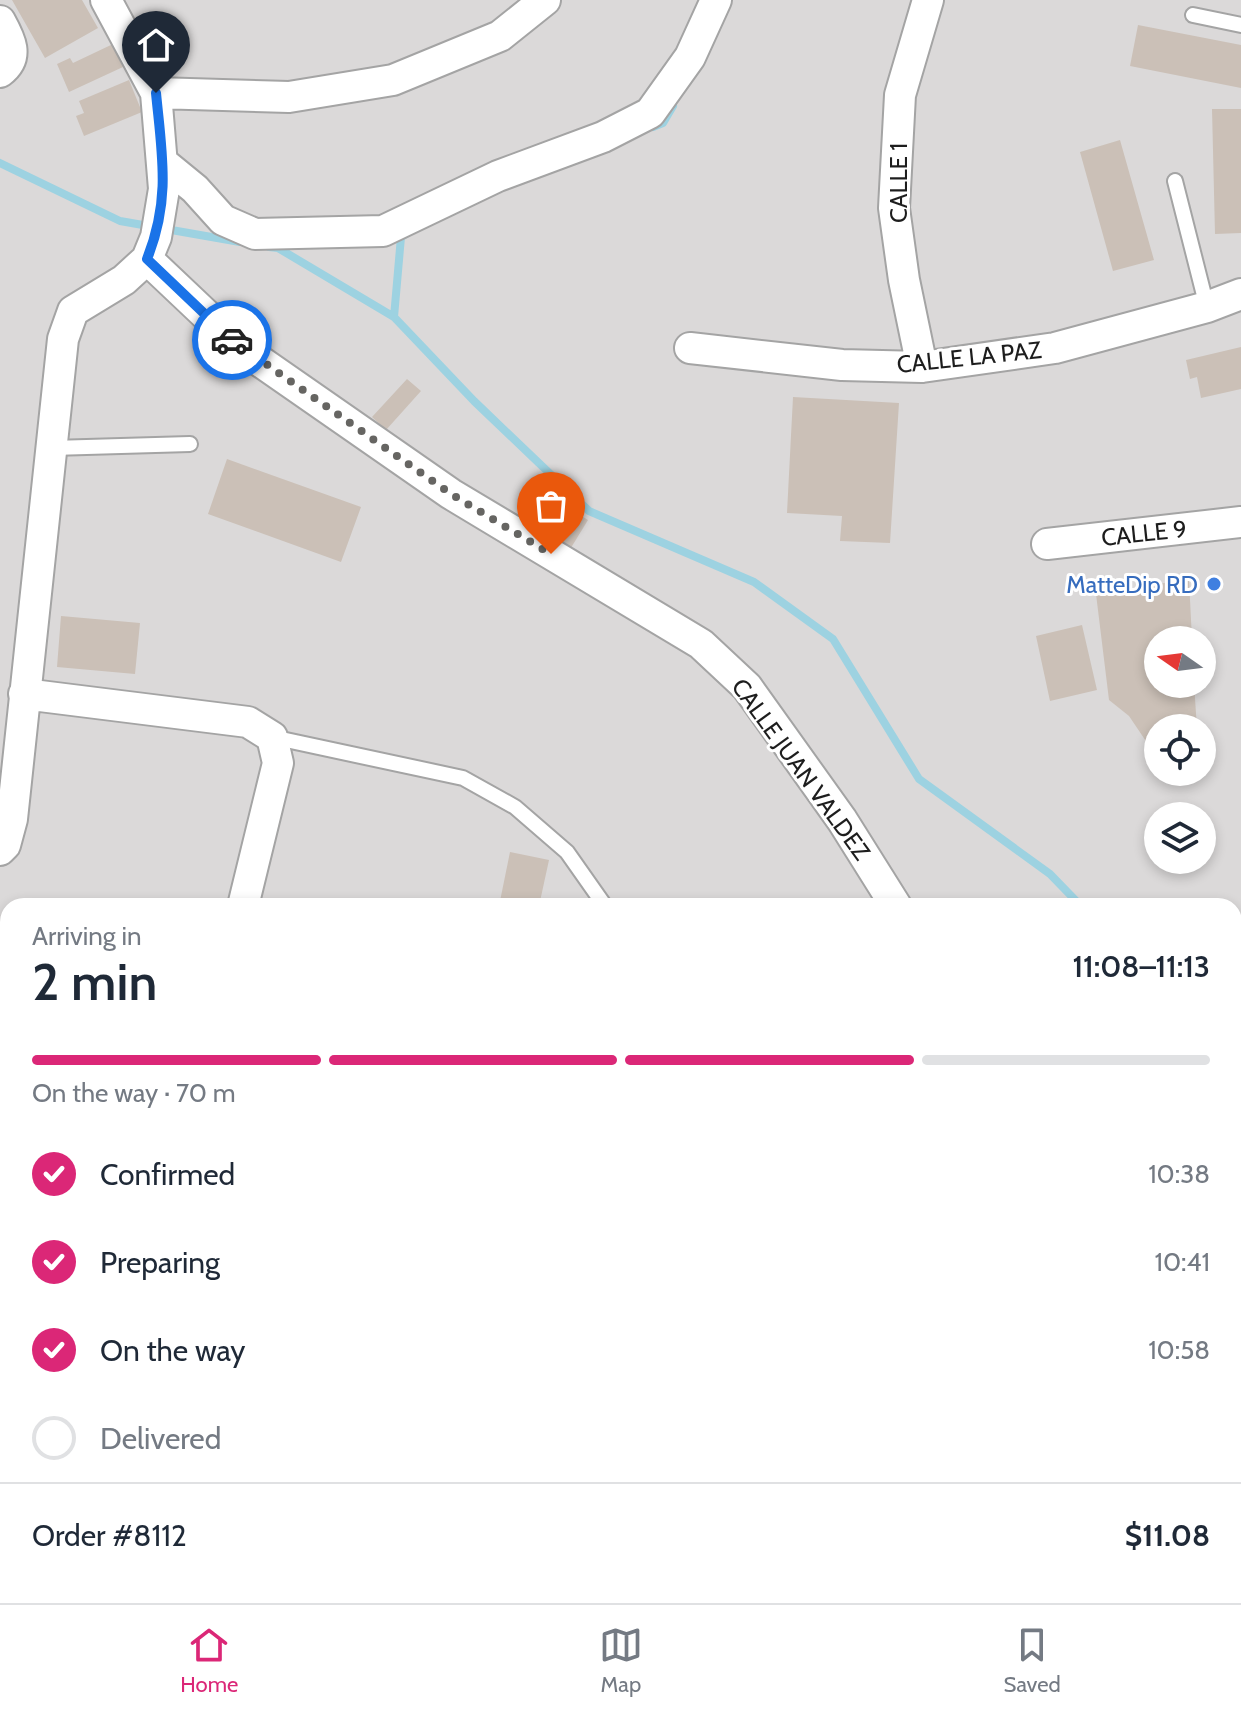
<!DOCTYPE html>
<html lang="en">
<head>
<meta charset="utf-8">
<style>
  :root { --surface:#fff; --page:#f2f2f3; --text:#1f2937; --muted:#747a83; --line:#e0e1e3; --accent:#db2777 }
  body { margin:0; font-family:Cabin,sans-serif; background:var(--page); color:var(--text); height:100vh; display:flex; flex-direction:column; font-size:30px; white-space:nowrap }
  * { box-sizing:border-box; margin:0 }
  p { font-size:26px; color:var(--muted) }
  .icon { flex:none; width:44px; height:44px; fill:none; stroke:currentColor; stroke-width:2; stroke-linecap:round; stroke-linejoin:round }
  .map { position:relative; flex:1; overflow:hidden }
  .sheet { position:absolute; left:0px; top:898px; width:1242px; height:706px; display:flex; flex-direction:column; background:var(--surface); border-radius:24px 24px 0 0; box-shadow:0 4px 12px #0003 }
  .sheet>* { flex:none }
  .needle { width:52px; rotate:284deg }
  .controls { position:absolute; left:1144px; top:626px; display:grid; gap:16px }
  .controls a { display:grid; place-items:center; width:72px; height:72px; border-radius:50%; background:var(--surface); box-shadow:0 4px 12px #0003; font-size:40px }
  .pin { position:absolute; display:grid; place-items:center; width:68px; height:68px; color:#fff; margin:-82px -34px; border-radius:50% 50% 50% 0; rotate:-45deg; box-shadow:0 0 8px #0007 }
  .pin .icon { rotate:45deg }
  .courier { position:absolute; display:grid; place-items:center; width:80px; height:80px; margin:-40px; border:6px solid #1a73e8; border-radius:50%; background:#fff; color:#222; box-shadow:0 2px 10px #0007 }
  .overview em { font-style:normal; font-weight:600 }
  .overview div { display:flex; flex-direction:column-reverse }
  .overview { display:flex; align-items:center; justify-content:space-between; height:136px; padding:0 32px }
  h1 { font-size:52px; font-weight:600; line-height:60px }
  .bar { display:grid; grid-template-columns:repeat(4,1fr); gap:12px 8px; align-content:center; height:96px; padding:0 32px }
  .bar i { height:10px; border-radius:6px; background:var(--line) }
  .bar .selected { background:var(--accent) }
  .bar p { grid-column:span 4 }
  .line { display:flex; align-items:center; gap:20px; padding:0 32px; border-top:2px solid var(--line) }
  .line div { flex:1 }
  ol { padding:0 32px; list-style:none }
  li { display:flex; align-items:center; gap:24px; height:88px }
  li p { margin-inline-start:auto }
  li .icon { padding:8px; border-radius:50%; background:var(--accent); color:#fff; stroke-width:4 }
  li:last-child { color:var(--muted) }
  li i { width:44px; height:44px; border:4px solid var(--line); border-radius:50% }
  .dock { display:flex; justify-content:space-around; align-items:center; height:112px; border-top:2px solid var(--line); background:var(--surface); font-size:22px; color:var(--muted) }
  .dock a { display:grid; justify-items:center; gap:4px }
  .dock .selected { color:var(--accent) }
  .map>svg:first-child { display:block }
  .residential { fill:#dbd9d9; fill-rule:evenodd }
  .commercial { fill:#f2cfce }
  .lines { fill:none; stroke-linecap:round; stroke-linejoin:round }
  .stream { stroke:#9dd2e1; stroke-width:8 }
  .building { fill:#cbc0b7 }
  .service-casing { stroke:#a4a4a4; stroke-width:18 }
  .minor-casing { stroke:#a4a4a4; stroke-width:34 }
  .secondary-casing { stroke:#6b7700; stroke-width:46 }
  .motorway-casing { stroke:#e8135d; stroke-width:48 }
  .service { stroke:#fff; stroke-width:14 }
  .minor { stroke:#fff; stroke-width:30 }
  .secondary { stroke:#fbffaf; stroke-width:42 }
  .motorway { stroke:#ef8095; stroke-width:44 }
  .done { stroke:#666562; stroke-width:8; stroke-dasharray:0 14.4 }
  .route { stroke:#1a73e8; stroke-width:10 }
  .shop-dot { fill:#3f7fe0; stroke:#fff; stroke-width:3 }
  .labels { text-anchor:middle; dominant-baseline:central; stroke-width:6; stroke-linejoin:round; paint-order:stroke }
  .street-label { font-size:24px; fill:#1d1d1d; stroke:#fff }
  .shop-label { font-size:24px; fill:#366cbe; stroke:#fff; text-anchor:end }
</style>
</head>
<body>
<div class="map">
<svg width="1241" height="1603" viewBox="0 0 1241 1603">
  <rect width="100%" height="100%" fill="#efeae1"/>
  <path class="residential" d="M0,0H1241V1603H0ZM1158,640H1202V684H1158ZM1158,728H1202V772H1158ZM1158,816H1202V860H1158ZM8,906H1234V1596H8Z"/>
  <path class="commercial" d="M513,1596H854L841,1603H511Z"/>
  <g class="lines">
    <path class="stream" d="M653,127L663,123L673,106
      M0,163L120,221L240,242
      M269,247L278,248L394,317L474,401L589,511L754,582L833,639L919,779L1050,874L1081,906
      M394,317L401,237L406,234
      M1234,1054L1241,1060"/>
  </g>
  <path class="building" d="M12,0H82L98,28L45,58Z
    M1138,25L1241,45V88L1130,66Z
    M113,44L123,67L69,92L57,64L70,58L73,63Z
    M129,80L142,112L84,136L76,116L84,113L79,101Z
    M1212,109H1241V233L1215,234Z
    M1120,140L1154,260L1113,271L1080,152Z
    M1241,347V389L1201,398L1197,377L1190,379L1186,360Z
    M407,379L421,391L386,430L372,417Z
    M793,397L899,403L890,543L840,541L842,516L787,513Z
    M227,459L361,507L341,562L208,514Z
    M560,502L588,520L569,551L541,533Z
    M1189,579L1192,640H1158V684H1194L1197,728H1158V759L1129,716L1109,700L1096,594Z
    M61,616L140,623L135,674L57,667Z
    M1082,625L1097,690L1050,701L1036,636Z
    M1168,772H1199V775L1175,781Z
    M510,852L549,860L539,906H499Z
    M554,1596H726L725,1603H552Z"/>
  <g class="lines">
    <g class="service-casing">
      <path id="service" d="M1193,15L1241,25
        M1175,181L1207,307
        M52,448L190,444
        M272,737L463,778L515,807L567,852L605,906
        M524,1603L526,1596
        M769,1603L774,1596"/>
    </g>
    <g class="minor-casing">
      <path id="minor" d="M0,21C10,39 20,57 0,72
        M156,93L289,97L393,80L500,36L545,0
        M162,162L195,189L223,220L255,234L383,231L498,176L603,137L650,113L690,57L716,0
        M147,259L241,348L451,494L701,644L747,687L842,820L896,906
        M690,348L842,365L922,367L1055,348L1207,307L1241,294
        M922,367L904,280L894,208L900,95L928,0
        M1047,544L1241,522
        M24,694L248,722L272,737L278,763L243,906
        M0,850L5,845L12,819L63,339L73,311L124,280L147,259L156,237L164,189L156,93L106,0
        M1178,1596L1180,1603
        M161,1603L163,1596"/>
    </g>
    <g class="secondary-casing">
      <path id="secondary" d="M1234,1540L1241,1534
        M873,1603L885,1596
        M1129,1603L1141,1596"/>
    </g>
    <g class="motorway-casing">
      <path id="motorway" d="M1234,1429L1241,1425
        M1234,1495L1241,1491
        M945,1603L957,1596
        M1048,1603L1060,1596"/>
    </g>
    <use href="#service" class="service"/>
    <use href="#minor" class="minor"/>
    <use href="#secondary" class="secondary"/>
    <use href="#motorway" class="motorway"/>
  </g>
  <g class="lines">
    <path class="done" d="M232,340L451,494L551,554"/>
    <path class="route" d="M156,93C162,155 171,199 147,259L232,340"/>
  </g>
  <circle class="shop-dot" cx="1214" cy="584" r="8"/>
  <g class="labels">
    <g class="street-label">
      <text transform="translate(898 183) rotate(-90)">CALLE 1</text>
      <text transform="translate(969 357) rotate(-6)">CALLE LA PAZ</text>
      <text transform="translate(1144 533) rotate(-6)">CALLE 9</text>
      <text transform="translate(801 769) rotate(54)">CALLE JUAN VALDEZ</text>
    </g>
    <g class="shop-label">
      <text x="1198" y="584">MatteDip RD</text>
    </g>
  </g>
</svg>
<div class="controls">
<a><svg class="needle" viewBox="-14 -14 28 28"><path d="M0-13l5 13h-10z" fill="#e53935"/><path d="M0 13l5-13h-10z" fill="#747a83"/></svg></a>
<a><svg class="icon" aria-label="locate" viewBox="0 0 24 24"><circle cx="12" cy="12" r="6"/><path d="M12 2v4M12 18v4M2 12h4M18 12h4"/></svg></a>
<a><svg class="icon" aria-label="layers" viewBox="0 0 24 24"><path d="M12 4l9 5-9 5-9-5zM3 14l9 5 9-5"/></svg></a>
</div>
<div class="pin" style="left:551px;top:554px;background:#ea580c"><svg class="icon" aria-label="bag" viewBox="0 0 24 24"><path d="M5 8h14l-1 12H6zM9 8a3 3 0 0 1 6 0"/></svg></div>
<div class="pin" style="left:156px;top:93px;background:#1f2937"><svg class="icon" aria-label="home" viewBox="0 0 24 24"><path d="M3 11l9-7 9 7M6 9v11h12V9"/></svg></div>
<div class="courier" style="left:232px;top:340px"><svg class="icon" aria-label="car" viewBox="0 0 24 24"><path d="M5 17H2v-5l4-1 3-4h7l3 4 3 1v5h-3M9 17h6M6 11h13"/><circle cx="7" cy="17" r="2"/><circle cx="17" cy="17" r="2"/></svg></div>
<section class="sheet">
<div class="overview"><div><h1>2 min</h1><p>Arriving in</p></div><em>11:08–11:13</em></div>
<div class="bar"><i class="selected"></i><i class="selected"></i><i class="selected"></i><i></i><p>On the way · 70 m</p></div>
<ol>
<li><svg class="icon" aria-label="check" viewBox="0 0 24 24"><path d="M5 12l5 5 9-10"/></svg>Confirmed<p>10:38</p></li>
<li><svg class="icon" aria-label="check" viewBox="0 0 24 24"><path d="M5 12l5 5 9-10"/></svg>Preparing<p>10:41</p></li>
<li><svg class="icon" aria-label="check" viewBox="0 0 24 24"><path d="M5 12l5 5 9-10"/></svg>On the way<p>10:58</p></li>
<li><i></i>Delivered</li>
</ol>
<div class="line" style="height:104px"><div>Order #8112</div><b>$11.08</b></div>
</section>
</div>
<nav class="dock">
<a class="selected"><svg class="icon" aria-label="home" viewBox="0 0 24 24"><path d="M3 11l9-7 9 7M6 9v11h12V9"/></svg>Home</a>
<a><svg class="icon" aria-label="map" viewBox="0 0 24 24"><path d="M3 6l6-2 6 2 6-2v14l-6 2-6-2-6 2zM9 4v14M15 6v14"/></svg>Map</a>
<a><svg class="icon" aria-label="saved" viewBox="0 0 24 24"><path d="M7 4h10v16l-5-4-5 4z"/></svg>Saved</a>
</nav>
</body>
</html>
